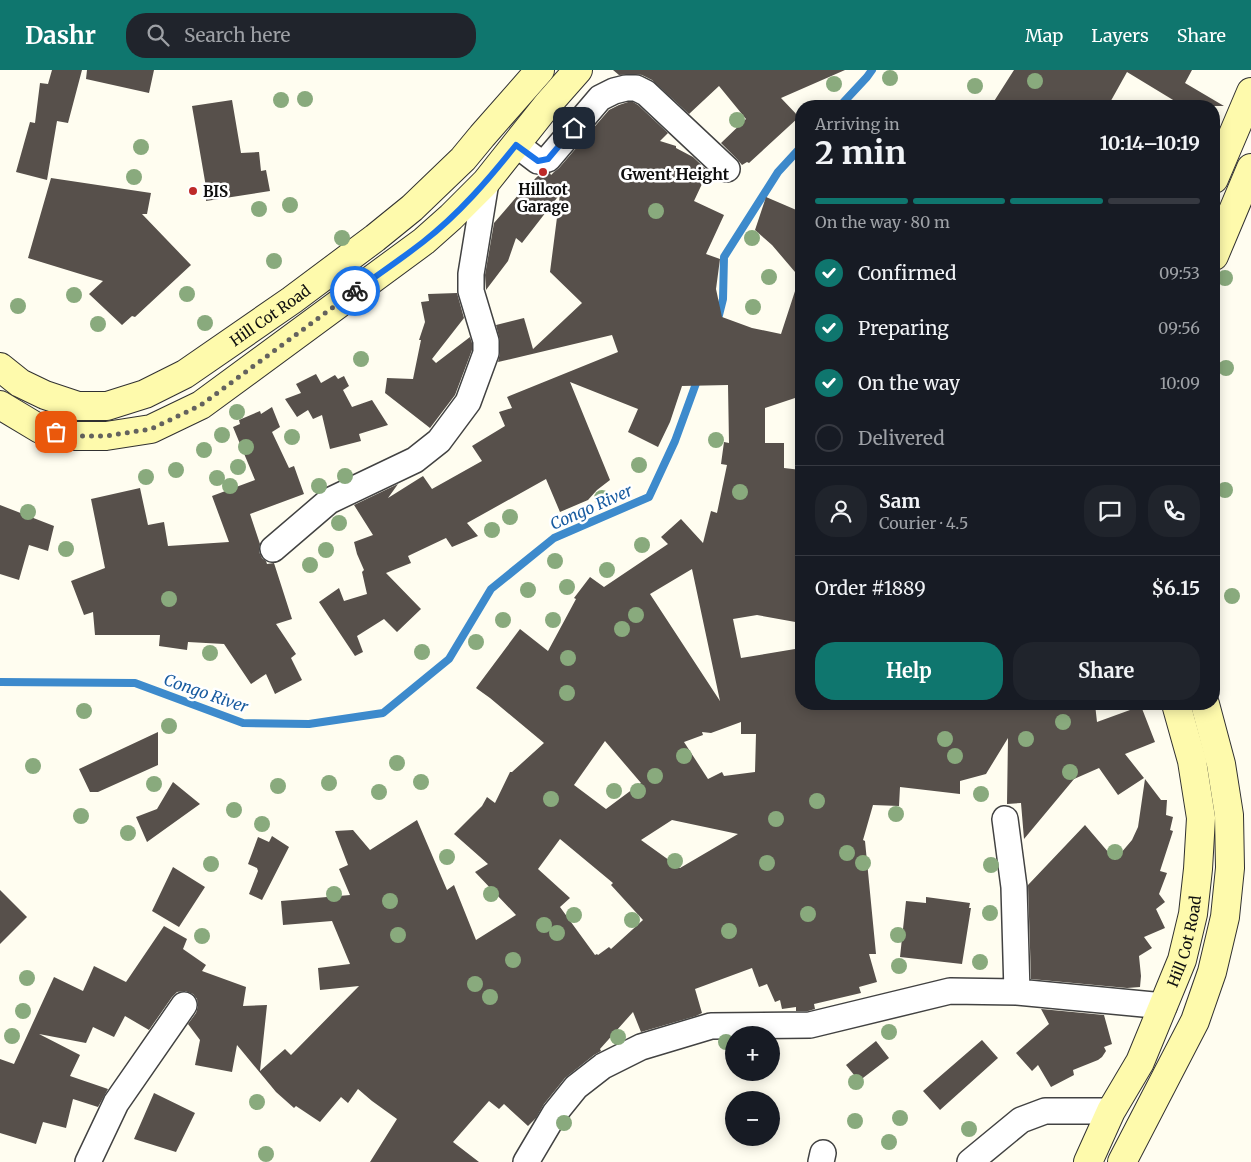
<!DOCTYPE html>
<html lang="en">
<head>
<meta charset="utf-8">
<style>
  :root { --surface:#171b24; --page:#20242c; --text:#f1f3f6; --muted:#9ea1a6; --line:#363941; --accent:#0f766e }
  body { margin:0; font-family:Merriweather,serif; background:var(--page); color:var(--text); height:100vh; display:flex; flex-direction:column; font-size:19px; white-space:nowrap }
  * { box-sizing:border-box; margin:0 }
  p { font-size:16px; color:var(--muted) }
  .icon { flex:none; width:28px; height:28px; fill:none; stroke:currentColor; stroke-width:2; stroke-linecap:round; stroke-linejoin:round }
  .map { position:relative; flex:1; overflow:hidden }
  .details { position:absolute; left:795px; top:30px; width:425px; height:610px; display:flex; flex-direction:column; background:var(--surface); border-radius:20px; box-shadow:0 2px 12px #0003 }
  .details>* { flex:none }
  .controls { position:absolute; left:725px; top:956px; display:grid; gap:10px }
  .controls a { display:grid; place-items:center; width:55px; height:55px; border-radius:50%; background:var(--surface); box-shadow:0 2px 12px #0003; font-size:25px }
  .pin { position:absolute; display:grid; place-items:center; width:42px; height:42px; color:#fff; margin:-21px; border-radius:10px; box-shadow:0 2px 8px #0006 }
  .courier { position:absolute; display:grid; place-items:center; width:50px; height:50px; margin:-25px; border:4px solid #1a73e8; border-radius:50%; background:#fff; color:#222; box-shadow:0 1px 6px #0007 }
  .headline em { font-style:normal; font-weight:700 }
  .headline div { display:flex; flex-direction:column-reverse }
  .headline { display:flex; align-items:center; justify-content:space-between; height:85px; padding:0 20px }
  h1 { font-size:32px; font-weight:700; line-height:38px }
  .bar { display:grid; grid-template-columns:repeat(4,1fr); gap:8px 5px; align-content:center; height:60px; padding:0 20px }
  .bar i { height:6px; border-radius:4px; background:var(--line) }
  .bar .selected { background:var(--accent) }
  .bar p { grid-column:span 4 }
  .line { display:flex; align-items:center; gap:12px; padding:0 20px; border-top:1px solid var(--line) }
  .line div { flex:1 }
  .round { display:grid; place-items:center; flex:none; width:52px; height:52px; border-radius:20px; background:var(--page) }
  ol { padding:0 20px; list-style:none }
  li { display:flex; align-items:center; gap:15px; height:55px }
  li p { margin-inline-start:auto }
  li .icon { padding:5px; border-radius:50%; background:var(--accent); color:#fff; stroke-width:4 }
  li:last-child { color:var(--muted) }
  li i { width:28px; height:28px; border:2px solid var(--line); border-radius:50% }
  .primary-button { display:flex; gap:10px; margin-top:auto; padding:10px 20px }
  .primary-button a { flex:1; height:58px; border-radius:20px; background:var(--accent); color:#fff; font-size:20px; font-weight:700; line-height:58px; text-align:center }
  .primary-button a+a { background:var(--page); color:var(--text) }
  header { display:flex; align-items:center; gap:30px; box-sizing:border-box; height:70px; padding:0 25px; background:var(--accent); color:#fff }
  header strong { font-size:24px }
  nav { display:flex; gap:28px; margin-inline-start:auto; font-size:18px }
  .search { width:350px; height:45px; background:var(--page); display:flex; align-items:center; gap:12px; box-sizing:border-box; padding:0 18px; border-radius:20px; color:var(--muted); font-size:19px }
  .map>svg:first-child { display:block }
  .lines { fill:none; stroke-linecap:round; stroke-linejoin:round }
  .stream { stroke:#3d8acc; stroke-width:8 }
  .building { fill:#57504b; fill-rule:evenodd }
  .minor-casing { stroke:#424242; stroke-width:28 }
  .secondary-casing { stroke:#313131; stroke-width:30 }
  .minor { stroke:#fff; stroke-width:25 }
  .secondary { stroke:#fefaac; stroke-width:28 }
  .tree { fill:#89aa7d }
  .done { stroke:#63625e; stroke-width:5; stroke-dasharray:0 9 }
  .route { stroke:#1a73e8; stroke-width:6 }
  .poi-dot { fill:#be2a28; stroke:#fff; stroke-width:2 }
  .labels { text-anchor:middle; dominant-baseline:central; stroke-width:5; stroke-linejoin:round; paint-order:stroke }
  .poi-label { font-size:15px; font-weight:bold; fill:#0f0f0f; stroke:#fff }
  .street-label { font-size:15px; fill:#0f0f0f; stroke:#fff }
  .neighbourhood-label { font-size:16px; font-weight:bold; fill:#0f0f0f; stroke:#fff }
  .water-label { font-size:16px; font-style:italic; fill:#195ca0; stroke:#fff }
</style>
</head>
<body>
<header>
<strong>Dashr</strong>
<div class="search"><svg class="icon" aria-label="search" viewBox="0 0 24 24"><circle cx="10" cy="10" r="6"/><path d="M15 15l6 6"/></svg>Search here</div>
<nav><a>Map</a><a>Layers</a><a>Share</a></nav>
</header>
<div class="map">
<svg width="1251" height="1092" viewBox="0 0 1251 1092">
  <rect width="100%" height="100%" fill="#fffdf0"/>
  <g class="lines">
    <path class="stream" d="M840,36L867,7L872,0
      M718,249L723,229L724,187L778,102L801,77
      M0,612L135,613L243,653L309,654L383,643L449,589L491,519L554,468L649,427L675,371L698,308"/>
  </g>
  <path class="building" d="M52,0H82L68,53L57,51L47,110L16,102L30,52L35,53L40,13L48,14Z
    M87,0H154L149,23L86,9Z
    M613,0H845L781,28L799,47L749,93L747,92L742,95L737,89L721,73L746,49L719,16L689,44L652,10L642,5L636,4L619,5Z
    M1014,0H1192L1185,13L1224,36H1183L1127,2L1108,36H991Z
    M232,30L241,83L259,82L261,101L266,100L270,121L206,131V117L192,36Z
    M628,32H633L638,35L668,63L660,71L676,76V78L693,87L708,101L694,131L724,145L706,184L720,189L716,219L722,247L752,258L781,264L797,215L801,216V326L765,338V373H784V398L801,400V553L757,545L733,549L741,588L801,578V634H1095L1097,652L1141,636L1155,672L1125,684L1144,708L1118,725L1099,698L1074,709L1024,769L1021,733L1007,734L1008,668L986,704L960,711V724L900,717L899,736L873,735L863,770L865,771L876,884H869L877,912L859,917L861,923L814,934L815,939L808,941H796V937L782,939L780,930L775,932L767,914L759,917L752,898L695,919L702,943L696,946L641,962L633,942L600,979L601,981L594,985L565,1008L544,1034L536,1048L528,1056L504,1034L499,1039L489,1031L453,1072L479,1092H370L397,1049L372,1031L358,1019L348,1033L341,1027L320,1052L296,1036L294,1038L276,1022L237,975L232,1002L195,995L200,970L188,954L196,943L198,936L197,929L193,924L185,921L177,922L172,927L149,960L125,946L114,967L93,957L86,973L39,964L80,985L70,1006L108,1019L107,1021L98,1037L73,1029L66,1058L43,1052L36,1074L0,1063V989L14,994L54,907L83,921L94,896L126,912L164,856L187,869L183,879L206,895L202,901L246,917L243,936L267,935L260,1001L285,979L291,985L359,916L320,920L318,898L350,894L332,851L283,855L281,831L350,825L339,799L348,795L335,761L353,760L370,780L417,750L447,820L454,815L476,870L516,845L475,802L488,794L454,764L482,736L487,727L495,733L510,702H512L544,673L490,628L476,618L520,559L548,581L576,529L574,528L590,507L604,517L668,474L661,467L681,449L703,473L711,441L717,443L727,395L721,394L724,372L729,373L728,315L682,316L670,352L658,377L628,362L638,339L570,312L610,410L597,420L588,430L560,442L546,409L467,453L478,466L452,477L446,468L408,486L411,493L386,503L421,539L397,562L384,549L357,566L363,582L355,586L319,532L339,518L344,531L367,524L362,502L364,500L357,484L354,472L373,465L354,435L398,414L388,428L423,406L432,419L482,391L472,376L505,356L499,342L512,338L507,327L618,282L612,265L498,292L500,283V271L496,255L524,248L533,279L582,233L550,202L560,124L522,173L516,168L508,191L486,220L485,205L494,153L519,124L539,105L550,103L551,105L554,102L559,98L609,40L619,35ZM692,499L720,631L650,524ZM741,652V664H756L755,702L724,706L722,702L708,709L684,672L703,665L702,662L711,663ZM605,671L641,713L606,739L574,715ZM672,750L738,764L680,798L641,770ZM560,769L613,813L611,815L643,850L611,879L609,877L598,885L597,884L595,885L560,837L570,828L538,799Z
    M51,108L151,123L147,144H142L191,195L135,247L132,246L122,255L89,224L103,211L28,188Z
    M766,127L801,142V209L772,175L755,160Z
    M457,223L464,248L432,289L436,293L470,267L472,273V280L455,325L430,358L385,323L387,308L413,309L421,270H419L425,252L421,232L429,231L428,224Z
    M316,304L321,313L335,305L338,309L344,306L349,316L343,320L352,337L372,330L388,355L359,364L361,371L330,379L322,345L313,349L308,340L297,347L285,329L301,323L296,314Z
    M272,337L280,357L272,362L289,398L294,396L304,424L250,444L260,474L259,482L262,488L266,491L267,494L274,493L292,549L276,554L296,584L291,588L302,610L275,624L266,604L251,614L224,574L188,572L187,580L159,576L160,565H95L93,542L84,545L71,511L105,498L91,429L140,418L148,455L164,452L168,476L229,472L212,426L255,410L233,357L240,354L239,350L260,341L261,344Z
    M0,435L54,456L48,481L29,475L19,510L0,504Z
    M158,662V695L98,722H90L79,699Z
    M1145,709L1161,730H1167L1166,745L1173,747L1170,760L1173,761L1160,801L1167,803L1159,824L1165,832L1156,839L1165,858L1144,867L1152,878L1139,886L1141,906L1140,917L1127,918L1031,909L1028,815L1085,755L1115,790L1132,770L1138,757Z
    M173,712L200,734L147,772L136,747L157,739Z
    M272,766L289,777L262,830L249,824L258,801L257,798L248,794L258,767L269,772Z
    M173,797L205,817L179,857L152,841Z
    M0,820L27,847L0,874Z
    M926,827L970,833L969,838H971L962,894L900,887L906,831L926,833Z
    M1041,939L1104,945L1112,974L1104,977L1106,981L1102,987L1098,990L1073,1000L1074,1005L1051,1017L1038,995L1032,1001L1016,983L1049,954Z
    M982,970L998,988L940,1040L923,1021Z
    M876,971L889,988L859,1011L846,995Z
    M154,1023L195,1043L176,1082L134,1069Z"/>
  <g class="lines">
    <g class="minor-casing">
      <path id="minor" d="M517,75L538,91L548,89L600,28L614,21L626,18H636L646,23L727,99
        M273,479L329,431L415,390L439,371L468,332L486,283V271L471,221V204L486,112
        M1005,749L1014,817L1017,922
        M88,1092L116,1033L184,935
        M526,1092L555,1043L576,1017L603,996L641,977L711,956L810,955L950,921L1017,922L1164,936
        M821,1092L823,1083
        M970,1092L1021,1050L1045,1041H1111"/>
    </g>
    <g class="secondary-casing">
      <g id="secondary">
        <path d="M1214,109L1251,22"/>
        <path d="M1214,186L1251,98"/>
        <path id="s1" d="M0,297L20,313L45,325L78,336H107L145,324L185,304L292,230L375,168L412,138L463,89L482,66L540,0"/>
        <path d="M0,335L40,359L72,366H106L151,359L201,335L424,171L451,147L486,112L548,34L578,0"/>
        <path id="s2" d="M1088,1092L1111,1041L1140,992L1182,890L1193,844L1198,799L1201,748L1192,691L1176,634"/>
        <path d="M1122,1092L1195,951L1212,902L1225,847L1230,798L1229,745L1221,694L1205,634"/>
      </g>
    </g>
    <use href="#minor" class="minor"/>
    <use href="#secondary" class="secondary"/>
  </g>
  <g class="tree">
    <circle cx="890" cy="8" r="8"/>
    <circle cx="1035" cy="11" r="8"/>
    <circle cx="834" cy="14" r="8"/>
    <circle cx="975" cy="16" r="8"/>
    <circle cx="305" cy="29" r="8"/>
    <circle cx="281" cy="30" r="8"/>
    <circle cx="737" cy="50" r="8"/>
    <circle cx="141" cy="77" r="8"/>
    <circle cx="134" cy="107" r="8"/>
    <circle cx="290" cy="135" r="8"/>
    <circle cx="259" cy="139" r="8"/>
    <circle cx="656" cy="141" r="8"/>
    <circle cx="342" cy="168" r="8"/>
    <circle cx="752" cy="168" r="8"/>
    <circle cx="274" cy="191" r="8"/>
    <circle cx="769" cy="207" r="8"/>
    <circle cx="1225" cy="208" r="8"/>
    <circle cx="187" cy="224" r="8"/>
    <circle cx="74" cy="225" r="8"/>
    <circle cx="18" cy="236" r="8"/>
    <circle cx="753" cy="237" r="8"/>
    <circle cx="205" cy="253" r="8"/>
    <circle cx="98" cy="254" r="8"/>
    <circle cx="361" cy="289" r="8"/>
    <circle cx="1226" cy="298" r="8"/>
    <circle cx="237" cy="342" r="8"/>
    <circle cx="222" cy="365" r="8"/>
    <circle cx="292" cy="367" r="8"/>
    <circle cx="716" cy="370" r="8"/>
    <circle cx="246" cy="377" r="8"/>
    <circle cx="204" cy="380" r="8"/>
    <circle cx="639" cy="395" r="8"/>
    <circle cx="238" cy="397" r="8"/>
    <circle cx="176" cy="400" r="8"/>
    <circle cx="345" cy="406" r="8"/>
    <circle cx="146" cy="407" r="8"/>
    <circle cx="217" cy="408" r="8"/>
    <circle cx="230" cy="416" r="8"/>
    <circle cx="319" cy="416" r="8"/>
    <circle cx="1225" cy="420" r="8"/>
    <circle cx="740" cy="422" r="8"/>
    <circle cx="602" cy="428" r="8"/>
    <circle cx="28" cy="442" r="8"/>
    <circle cx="510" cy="447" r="8"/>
    <circle cx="339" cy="453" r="8"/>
    <circle cx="492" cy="460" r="8"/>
    <circle cx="642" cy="475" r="8"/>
    <circle cx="66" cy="479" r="8"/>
    <circle cx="326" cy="480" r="8"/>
    <circle cx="555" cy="491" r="8"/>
    <circle cx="310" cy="495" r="8"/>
    <circle cx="607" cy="500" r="8"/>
    <circle cx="567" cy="517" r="8"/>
    <circle cx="528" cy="520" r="8"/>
    <circle cx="1232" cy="526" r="8"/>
    <circle cx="169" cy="529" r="8"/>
    <circle cx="636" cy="545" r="8"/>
    <circle cx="503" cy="550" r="8"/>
    <circle cx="553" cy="550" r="8"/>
    <circle cx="622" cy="559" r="8"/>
    <circle cx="476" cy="572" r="8"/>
    <circle cx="422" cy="582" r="8"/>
    <circle cx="210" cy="583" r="8"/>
    <circle cx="568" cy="588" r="8"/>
    <circle cx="567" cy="623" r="8"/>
    <circle cx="84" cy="641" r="8"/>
    <circle cx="1063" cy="652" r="8"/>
    <circle cx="169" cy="656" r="8"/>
    <circle cx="945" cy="669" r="8"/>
    <circle cx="1026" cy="669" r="8"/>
    <circle cx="684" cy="686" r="8"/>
    <circle cx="955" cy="686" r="8"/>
    <circle cx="397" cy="693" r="8"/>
    <circle cx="33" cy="696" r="8"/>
    <circle cx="1070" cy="702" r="8"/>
    <circle cx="655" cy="706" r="8"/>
    <circle cx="421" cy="712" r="8"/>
    <circle cx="329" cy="713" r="8"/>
    <circle cx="154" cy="714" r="8"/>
    <circle cx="278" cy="716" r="8"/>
    <circle cx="614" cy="721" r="8"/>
    <circle cx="638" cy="721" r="8"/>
    <circle cx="379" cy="722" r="8"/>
    <circle cx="981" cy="724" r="8"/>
    <circle cx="551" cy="729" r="8"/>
    <circle cx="817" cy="731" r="8"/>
    <circle cx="234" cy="740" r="8"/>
    <circle cx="896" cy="744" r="8"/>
    <circle cx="81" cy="746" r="8"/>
    <circle cx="776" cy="749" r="8"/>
    <circle cx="262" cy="754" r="8"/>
    <circle cx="128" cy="763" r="8"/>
    <circle cx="1115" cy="782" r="8"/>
    <circle cx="847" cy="783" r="8"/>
    <circle cx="447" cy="787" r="8"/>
    <circle cx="675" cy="791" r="8"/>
    <circle cx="767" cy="793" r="8"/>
    <circle cx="863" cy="793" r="8"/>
    <circle cx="211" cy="794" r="8"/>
    <circle cx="991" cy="795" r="8"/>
    <circle cx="334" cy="824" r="8"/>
    <circle cx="491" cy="824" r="8"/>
    <circle cx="390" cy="831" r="8"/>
    <circle cx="990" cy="843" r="8"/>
    <circle cx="808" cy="844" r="8"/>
    <circle cx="574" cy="845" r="8"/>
    <circle cx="632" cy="850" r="8"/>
    <circle cx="544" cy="855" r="8"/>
    <circle cx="729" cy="861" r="8"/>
    <circle cx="557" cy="863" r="8"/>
    <circle cx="398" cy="865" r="8"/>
    <circle cx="898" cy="865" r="8"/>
    <circle cx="202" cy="866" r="8"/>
    <circle cx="513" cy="890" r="8"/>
    <circle cx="980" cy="892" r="8"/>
    <circle cx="899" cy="896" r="8"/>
    <circle cx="27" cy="908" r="8"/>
    <circle cx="475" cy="914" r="8"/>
    <circle cx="490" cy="927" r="8"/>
    <circle cx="23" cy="941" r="8"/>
    <circle cx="889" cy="962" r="8"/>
    <circle cx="12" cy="966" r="8"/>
    <circle cx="618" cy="967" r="8"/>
    <circle cx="726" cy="972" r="8"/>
    <circle cx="856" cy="1012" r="8"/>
    <circle cx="257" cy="1032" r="8"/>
    <circle cx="900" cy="1048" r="8"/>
    <circle cx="855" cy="1051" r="8"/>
    <circle cx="564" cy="1053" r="8"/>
    <circle cx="969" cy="1059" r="8"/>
    <circle cx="889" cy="1072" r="8"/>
    <circle cx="266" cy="1084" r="8"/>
  </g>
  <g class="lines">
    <path class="done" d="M56,362L72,366H106L151,359L201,335L355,221"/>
    <path class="route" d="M355,221C378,205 401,189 423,172C459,144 488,110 516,75L538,91L548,89L574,58"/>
  </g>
  <g class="poi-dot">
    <circle cx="543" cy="102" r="5"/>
    <circle cx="193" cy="121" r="5"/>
  </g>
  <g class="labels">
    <g class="poi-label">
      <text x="543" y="119">Hillcot<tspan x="543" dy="17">Garage</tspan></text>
      <text x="203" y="121" text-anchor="start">BIS</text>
    </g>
    <g class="street-label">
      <text stroke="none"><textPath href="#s1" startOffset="305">Hill Cot Road</textPath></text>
      <text stroke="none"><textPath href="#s2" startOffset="242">Hill Cot Road</textPath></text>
    </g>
    <g class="neighbourhood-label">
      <text x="675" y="104">Gwent Height</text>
    </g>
    <g class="water-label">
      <text transform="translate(591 437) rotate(-24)">Congo River</text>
      <text transform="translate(206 623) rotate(19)">Congo River</text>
    </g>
  </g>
</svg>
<div class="controls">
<a>+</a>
<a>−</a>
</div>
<div class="pin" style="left:56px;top:362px;background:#ea580c"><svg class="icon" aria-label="bag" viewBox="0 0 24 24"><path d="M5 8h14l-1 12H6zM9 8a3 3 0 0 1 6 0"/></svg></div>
<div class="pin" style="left:574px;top:58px;background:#1f2937"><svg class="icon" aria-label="home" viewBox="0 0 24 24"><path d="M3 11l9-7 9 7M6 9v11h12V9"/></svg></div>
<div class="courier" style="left:355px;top:221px"><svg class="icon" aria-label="bike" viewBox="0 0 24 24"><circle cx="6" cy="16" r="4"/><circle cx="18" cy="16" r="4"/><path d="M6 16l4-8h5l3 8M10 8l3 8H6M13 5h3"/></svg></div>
<section class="details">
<div class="headline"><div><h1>2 min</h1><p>Arriving in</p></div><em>10:14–10:19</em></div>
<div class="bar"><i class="selected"></i><i class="selected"></i><i class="selected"></i><i></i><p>On the way · 80 m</p></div>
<ol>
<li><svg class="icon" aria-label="check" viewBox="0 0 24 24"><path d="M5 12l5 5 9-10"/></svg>Confirmed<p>09:53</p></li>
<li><svg class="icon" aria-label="check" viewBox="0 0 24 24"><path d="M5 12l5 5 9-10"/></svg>Preparing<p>09:56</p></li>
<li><svg class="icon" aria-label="check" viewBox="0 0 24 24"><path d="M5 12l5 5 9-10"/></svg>On the way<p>10:09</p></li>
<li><i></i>Delivered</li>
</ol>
<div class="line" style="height:90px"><a class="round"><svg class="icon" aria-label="person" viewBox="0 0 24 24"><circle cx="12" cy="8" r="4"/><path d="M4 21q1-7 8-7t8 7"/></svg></a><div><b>Sam</b><p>Courier · 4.5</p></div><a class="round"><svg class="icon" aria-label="chat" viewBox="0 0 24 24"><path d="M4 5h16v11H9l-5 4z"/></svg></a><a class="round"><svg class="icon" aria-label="phone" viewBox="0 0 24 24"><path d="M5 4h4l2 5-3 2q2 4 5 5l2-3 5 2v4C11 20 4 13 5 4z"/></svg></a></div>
<div class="line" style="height:65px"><div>Order #1889</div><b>$6.15</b></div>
<div class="primary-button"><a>Help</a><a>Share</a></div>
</section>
</div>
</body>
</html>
